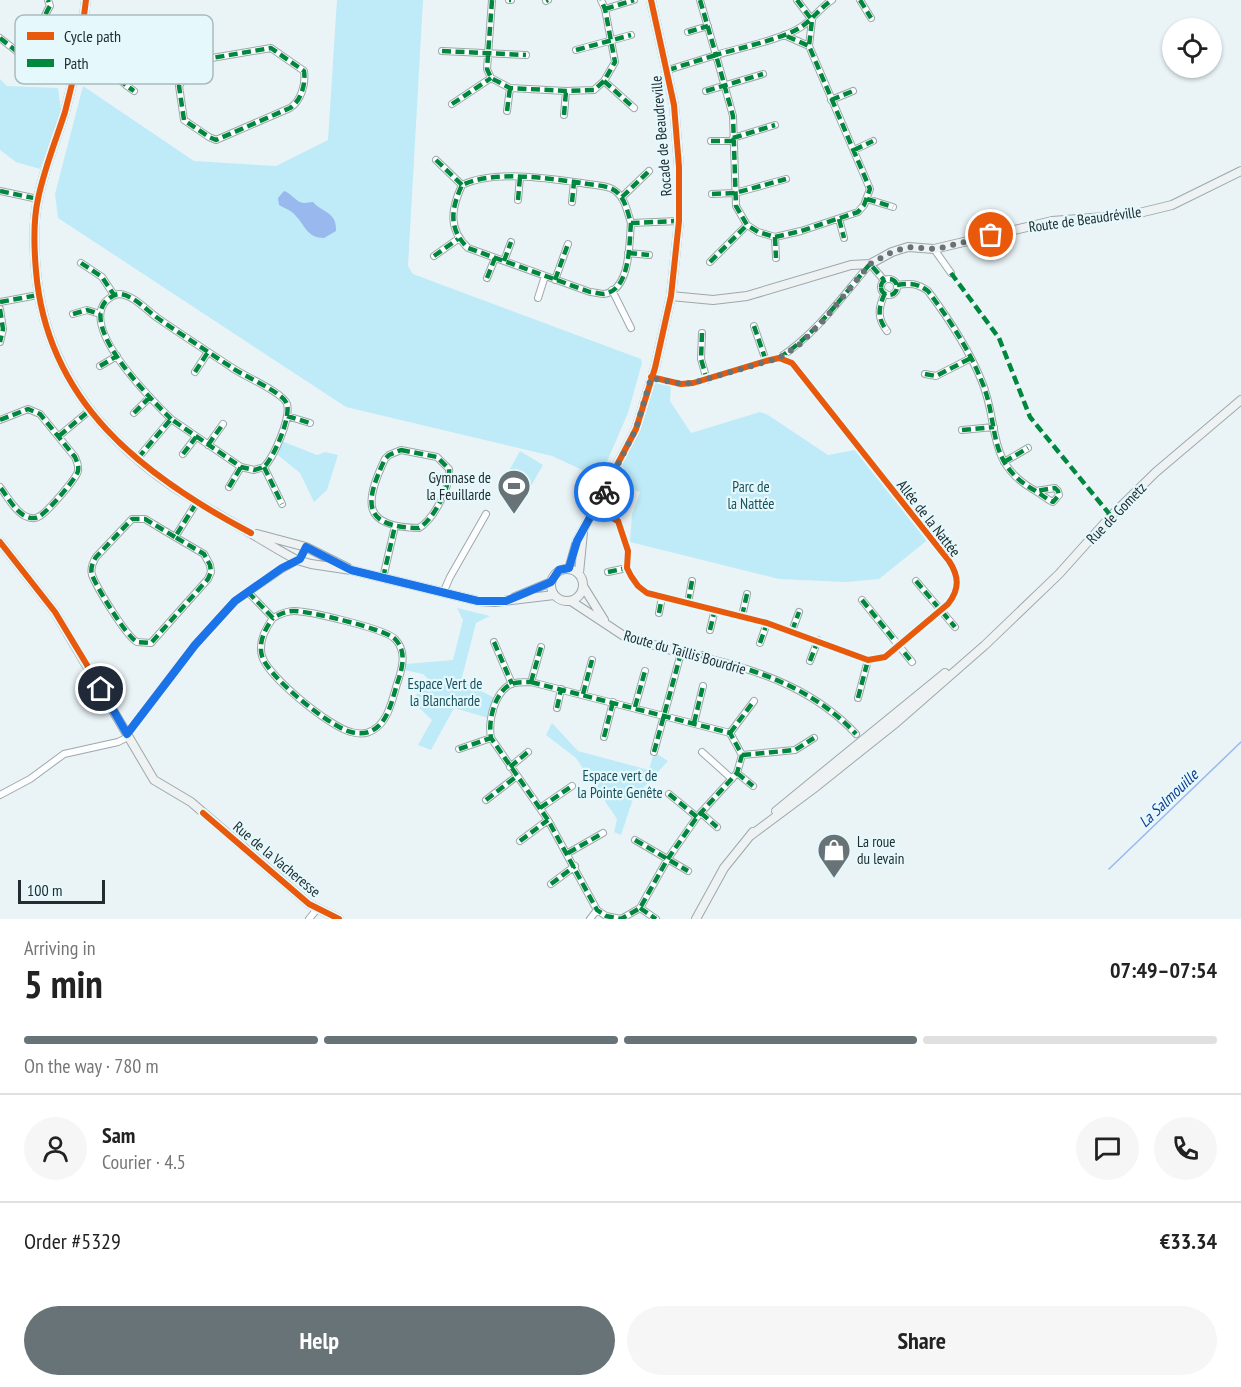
<!DOCTYPE html>
<html lang="en">
<head>
<meta charset="utf-8">
<style>
  :root { --surface:#fff; --page:#f6f6f6; --text:#222; --muted:#767676; --line:#e0e0e0; --accent:#677376 }
  body { margin:0; font-family:"PT Sans Narrow",sans-serif; background:var(--page); color:var(--text); height:100vh; display:flex; flex-direction:column; font-size:22px; white-space:nowrap }
  * { box-sizing:border-box; margin:0 }
  p { font-size:20px; color:var(--muted) }
  .icon { flex:none; width:33px; height:33px; fill:none; stroke:currentColor; stroke-width:2; stroke-linecap:round; stroke-linejoin:round }
  .map { position:relative; height:919px; overflow:hidden }
  .sheet { display:flex; flex-direction:column; background:var(--surface); flex:1 }
  .sheet>* { flex:none }
  .fabs { position:absolute; left:1162px; top:18px; display:grid; gap:12px }
  .fabs a { display:grid; place-items:center; width:60px; height:60px; border-radius:50%; background:var(--surface); box-shadow:0 2px 4px #0004; font-size:30px }
  .scale { position:absolute; left:18px; bottom:15px; width:87px; box-sizing:border-box; padding-left:6px; border:3px solid #212d30; border-top:0; font-size:16px; line-height:21px; white-space:nowrap; color:#212d30; -webkit-text-stroke:4px #e5f8fc; paint-order:stroke }
  .pin { position:absolute; display:grid; place-items:center; width:51px; height:51px; color:#fff; margin:-26px; border:3px solid #fff; border-radius:50%; box-shadow:0 2px 6px #0007 }
  .courier { position:absolute; display:grid; place-items:center; width:60px; height:60px; margin:-30px; border:4px solid #1a73e8; border-radius:50%; background:#fff; color:#222; box-shadow:0 2px 8px #0007 }
  .headline em { font-style:normal; font-weight:700 }
  .headline div { display:flex; flex-direction:column-reverse }
  .headline { display:flex; align-items:center; justify-content:space-between; height:102px; padding:0 24px }
  h1 { font-size:39px; font-weight:700; line-height:45px }
  .bar { display:grid; grid-template-columns:repeat(4,1fr); gap:9px 6px; align-content:center; height:72px; padding:0 24px }
  .bar i { height:8px; border-radius:4px; background:var(--line) }
  .bar .selected { background:var(--accent) }
  .bar p { grid-column:span 4 }
  .line { display:flex; align-items:center; gap:15px; padding:0 24px; border-top:2px solid var(--line) }
  .line div { flex:1 }
  .round { display:grid; place-items:center; flex:none; width:63px; height:63px; border-radius:32px; background:var(--page) }
  .action { display:flex; gap:12px; margin-top:auto; padding:12px 24px }
  .action a { flex:1; height:69px; border-radius:36px; background:var(--accent); color:#fff; font-size:24px; font-weight:700; line-height:69px; text-align:center }
  .action a+a { background:var(--page); color:var(--text) }
  .map>svg:first-child { display:block }
  .green { fill:#beebf7 }
  .water { fill:#98b8ee }
  .lines { fill:none; stroke-linecap:round; stroke-linejoin:round }
  .stream { stroke:#98b8ee; stroke-width:1.5 }
  .street-casing { stroke:#9ea8aa; stroke-width:8 }
  .secondary-casing { stroke:#9ea8aa; stroke-width:10 }
  .street { stroke:#fcfdfe; stroke-width:6 }
  .secondary { stroke:#eef2f3; stroke-width:8 }
  .quiet { stroke:#00873e; stroke-width:4.5; stroke-dasharray:9 4.5; stroke-linecap:butt }
  .cycleway-casing { stroke:#e5f8fc; stroke-width:10 }
  .cycleway { stroke:#e8590c; stroke-width:6 }
  .done { stroke:#677376; stroke-width:6; stroke-dasharray:0 10.8 }
  .route { stroke:#1a73e8; stroke-width:8 }
  .labels { text-anchor:middle; dominant-baseline:central; stroke-width:4.5; stroke-linejoin:round; paint-order:stroke }
  .street-label { font-size:15px; fill:#212d30; stroke:#e5f8fc }
  .poi-label { font-size:15px; fill:#212d30; stroke:#e5f8fc; text-anchor:end }
  .park-label { font-size:15px; fill:#19525e; stroke:#e5f8fc }
  .water-label { font-size:16px; font-style:italic; fill:#103c92; stroke:#e5f8fc }
  .key { fill:#e5f8fc; stroke:#aabbbf; stroke-width:1.5 }
  .key-label { font-size:16px; fill:#212d30 }
</style>
</head>
<body>
<div class="map">
<svg width="1241" height="919" viewBox="0 0 1241 919">
  <rect width="100%" height="100%" fill="#eaf4f7"/>
  <path class="green" d="M337,0H423L408,266L413,274L641,359L642,363L628,413L602,473H589L552,456L346,407L58,218L55,194L83,86L194,161L276,166L328,140Z
    M0,79L7,86L58,88L61,110L40,169L16,162L0,150Z
    M651,377L671,383L670,401L691,433L760,412L768,415L828,455L860,449L930,538L879,579L846,582L779,579L630,542L632,514L640,492L624,487L628,477L620,461Z
    M279,440L317,455L325,452L338,455L327,490L314,502L300,473L274,452Z
    M520,451L543,465L524,498L501,485Z
    M457,608L490,616L476,623L461,681L497,699L492,719L454,708L431,750L418,745L432,720L411,700L430,681L423,674L404,670L406,664L453,660L463,620Z
    M552,723L578,751L649,770L654,752L668,761L633,799L621,835L614,832L617,819L576,758L546,735Z"/>
  <path class="water" d="M284,191C291,193 297,203 304,203C307,203 310,202 313,202C323,213 337,212 336,231L324,238C307,238 305,225 295,215C291,210 284,208 279,205L278,198Z"/>
  <g class="lines">
    <path class="stream" d="M1109,869L1241,742"/>
    <g class="street-casing">
      <path id="street" d="M492,0L487,69L491,78L510,88L566,91L594,90L604,81L615,62L605,9L601,0
        M509,0H511
        M700,0L716,55C739,48 783,39 801,27C813,19 820,8 832,0
        M797,0L812,20L809,46
        M860,0L871,18
        M546,1L548,0
        M605,9L634,0
        M688,32L708,26
        M0,38L30,62L38,61C42,54 39,53 39,46C39,33 43,17 50,6L48,0
        M107,41C112,68 110,75 134,91
        M79,43L89,44L146,34L192,65L200,60L271,48L304,71C306,84 301,101 290,108L216,140L209,137L184,120L179,86L192,65
        M576,50L631,35
        M442,51L526,55
        M668,70L716,55L733,116L736,206L747,225L758,232L775,237L801,231L858,212L864,205L870,189L809,46L784,35
        M604,81L634,108
        M706,91L763,74
        M831,100L853,91
        M452,104L491,78
        M507,111L510,88
        M564,115L566,91
        M733,138L775,125
        M711,141H733
        M854,150L873,141
        M436,160L462,185
        M0,191L38,199
        M712,194L735,193L786,179
        M622,197L649,171
        M867,199L893,207
        M518,200L520,177
        M572,202L574,182
        M839,219L844,238
        M631,223C629,243 631,290 604,294C600,294 594,292 590,292L468,248C448,229 451,209 462,185C494,170 547,178 582,183C591,185 602,185 610,188C624,193 627,210 631,223L679,221
        M775,237L776,258
        M934,249L951,273
        M628,253L649,255
        M434,256L458,239
        M504,261L511,242
        M710,262L747,225
        M81,263L102,277L114,295
        M487,278L495,258
        M881 287a8 8 0 1 1 16 0a8 8 0 1 1-16 0Z
        M555,280L568,244
        M897,285C910,283 917,283 928,291C949,319 969,349 982,382C1000,425 985,462 1034,490C1041,494 1046,499 1053,502L1059,495L1058,491L1055,488L1036,491
        M612,290L631,328
        M885,293C878,308 877,318 887,331
        M538,298L545,276
        M0,302L38,295
        M0,309L3,329L0,342
        M73,314L87,310L100,314
        M754,326L766,361
        M702,333L701,359L707,380
        M779,358C816,334 841,298 870,264L884,280
        M100,366L117,356
        M195,372L208,352
        M925,374L936,376L971,358
        M134,413L150,397
        M287,416L310,423
        M0,420L28,409L40,414L75,457C77,462 79,465 78,471C76,479 46,514 38,517C34,519 29,518 25,516C15,511 7,496 0,487
        M962,430L994,427
        M59,436L89,411
        M208,445L223,424
        M401,450L437,457L449,469C451,486 434,519 419,528C362,527 364,503 385,459L389,455Z
        M183,454L196,437
        M138,458L171,419L241,467L254,470L264,467C274,457 291,418 287,404C283,392 243,376 231,367C207,351 182,335 159,319C147,311 135,296 120,294C114,294 109,298 105,302C82,331 152,400 171,419
        M1004,462L1028,448
        M264,467L282,504
        M229,487L241,467
        M595,509L618,521L628,551L627,568L631,576L638,586L647,593L767,623L868,660L885,657L948,604C960,589 959,576 949,561L792,363L779,358L766,361L693,383L681,384L651,377
        M175,537L145,519H132L96,557C93,562 90,568 92,575C97,588 126,636 137,642L151,643L208,579L211,572L210,565L204,554L175,537L197,502
        M608,572L627,568
        M383,578L395,526
        M916,581L955,627
        M248,592L273,618C280,614 286,611 294,611C309,611 386,629 395,639C406,650 403,665 399,678C393,694 390,721 373,730C367,734 358,734 351,732C330,727 268,677 262,656C258,642 265,629 273,618
        M443,593L450,577L486,514
        M862,600L912,662
        M688,603L692,581
        M659,613L662,597
        M742,616L747,594
        M710,630L715,609
        M792,631L799,612
        M494,642L512,684
        M760,643L767,623
        M810,661L818,640
        M531,682L730,733L742,755L737,773L697,817L667,860L640,908L621,919L606,916L597,910L548,820L491,738C488,721 494,693 511,684C516,682 525,682 531,682Z
        M531,682L541,647
        M583,694L592,660
        M858,698L868,660
        M635,707L645,671
        M557,708L561,689
        M694,723L703,686
        M730,733L754,701
        M127,734L195,645L235,601L282,569L300,559L306,547
        M604,737L613,702
        M459,749L491,738
        M654,752L681,653L699,658L703,655L710,659C765,672 817,692 856,734
        M702,752L732,779
        M742,755L795,750L814,738
        M510,767L528,752
        M737,773L753,786
        M669,794L697,817
        M0,795L30,779L64,754L118,742L128,737
        M486,800L517,776
        M540,808L572,786
        M701,813L717,827
        M635,840L688,871
        M520,841L548,820
        M568,853L603,833
        M551,884L575,866
        M640,908L656,919
        M309,919L318,908
        M590,919L597,910"/>
    </g>
    <g class="secondary-casing">
      <path id="secondary" d="M86,0C82,37 75,75 65,112C56,140 44,169 38,199C33,221 34,248 36,271C44,365 96,433 172,486C197,503 224,517 250,533C266,542 281,552 297,560L311,564L351,570L478,601L495,602L554,595
        M671,296L713,300L747,296L851,265L870,264L892,252L908,247L934,249L1052,221L1131,215L1172,205L1241,171
        M257,534L306,547L348,568
        M0,542L55,612L154,780L191,802L309,904L339,919
        M551 585a16 16 0 1 1 32 0a16 16 0 1 1-32 0Z
        M569,569L577,541L636,429L655,368L671,296L679,221V167L674,105L651,0
        M579,573L583,532
        M583,586L604,620
        M515,597L551,582
        M571,601L624,636L681,653
        M776,811L945,673
        M750,836L813,789L897,722L985,645L1059,574L1111,516L1156,472L1241,400
        M696,919L724,868L753,832"/>
    </g>
    <use href="#street" class="street"/>
    <use href="#secondary" class="secondary"/>
    <path class="quiet" d="M492,0L487,69L491,78L510,88L566,91L594,90L604,81L615,62L605,9L601,0
      M509,0H511
      M700,0L716,55C739,48 783,39 801,27C813,19 820,8 832,0
      M797,0L812,20L809,46
      M860,0L871,18
      M546,1L548,0
      M605,9L634,0
      M688,32L708,26
      M0,38L30,62L38,61C42,54 39,53 39,46C39,33 43,17 50,6L48,0
      M107,41C112,68 110,75 134,91
      M79,43L89,44L146,34L192,65L200,60L271,48L304,71C306,84 301,101 290,108L216,140L209,137L184,120L179,86L192,65
      M576,50L631,35
      M442,51L526,55
      M668,70L716,55L733,116L736,206L747,225L758,232L775,237L801,231L858,212L864,205L870,189L809,46L784,35
      M604,81L634,108
      M706,91L763,74
      M831,100L853,91
      M452,104L491,78
      M507,111L510,88
      M564,115L566,91
      M733,138L775,125
      M711,141H733
      M854,150L873,141
      M436,160L462,185
      M0,191L38,199
      M712,194L735,193L786,179
      M622,197L649,171
      M867,199L893,207
      M518,200L520,177
      M572,202L574,182
      M839,219L844,238
      M631,223C629,243 631,290 604,294C600,294 594,292 590,292L468,248C448,229 451,209 462,185C494,170 547,178 582,183C591,185 602,185 610,188C624,193 627,210 631,223L679,221
      M775,237L776,258
      M628,253L649,255
      M434,256L458,239
      M504,261L511,242
      M710,262L747,225
      M81,263L102,277L114,295
      M951,273L999,338L1030,417L1111,516
      M487,278L495,258
      M881 287a8 8 0 1 1 16 0a8 8 0 1 1-16 0Z
      M555,280L568,244
      M897,285C910,283 917,283 928,291C949,319 969,349 982,382C1000,425 985,462 1034,490C1041,494 1046,499 1053,502L1059,495L1058,491L1055,488L1036,491
      M885,293C878,308 877,318 887,331
      M0,302L38,295
      M0,309L3,329L0,342
      M73,314L87,310L100,314
      M754,326L766,361
      M702,333L701,359L707,380
      M779,358C816,334 841,298 870,264L884,280
      M100,366L117,356
      M195,372L208,352
      M925,374L936,376L971,358
      M134,413L150,397
      M287,416L310,423
      M0,420L28,409L40,414L75,457C77,462 79,465 78,471C76,479 46,514 38,517C34,519 29,518 25,516C15,511 7,496 0,487
      M962,430L994,427
      M59,436L89,411
      M208,445L223,424
      M401,450L437,457L449,469C451,486 434,519 419,528C362,527 364,503 385,459L389,455Z
      M183,454L196,437
      M138,458L171,419L241,467L254,470L264,467C274,457 291,418 287,404C283,392 243,376 231,367C207,351 182,335 159,319C147,311 135,296 120,294C114,294 109,298 105,302C82,331 152,400 171,419
      M1004,462L1028,448
      M264,467L282,504
      M229,487L241,467
      M175,537L145,519H132L96,557C93,562 90,568 92,575C97,588 126,636 137,642L151,643L208,579L211,572L210,565L204,554L175,537L197,502
      M608,572L627,568
      M383,578L395,526
      M916,581L955,627
      M248,592L273,618C280,614 286,611 294,611C309,611 386,629 395,639C406,650 403,665 399,678C393,694 390,721 373,730C367,734 358,734 351,732C330,727 268,677 262,656C258,642 265,629 273,618
      M862,600L912,662
      M688,603L692,581
      M659,613L662,597
      M742,616L747,594
      M710,630L715,609
      M792,631L799,612
      M494,642L512,684
      M760,643L767,623
      M810,661L818,640
      M531,682L730,733L742,755L737,773L697,817L667,860L640,908L621,919L606,916L597,910L548,820L491,738C488,721 494,693 511,684C516,682 525,682 531,682Z
      M531,682L541,647
      M583,694L592,660
      M858,698L868,660
      M635,707L645,671
      M557,708L561,689
      M694,723L703,686
      M730,733L754,701
      M604,737L613,702
      M459,749L491,738
      M654,752L681,653L699,658L703,655L710,659C765,672 817,692 856,734
      M742,755L795,750L814,738
      M510,767L528,752
      M737,773L753,786
      M669,794L697,817
      M486,800L517,776
      M540,808L572,786
      M701,813L717,827
      M635,840L688,871
      M520,841L548,820
      M568,853L603,833
      M551,884L575,866
      M640,908L656,919"/>
    <g class="cycleway-casing">
      <path id="cycleway" d="M86,0C82,37 75,75 65,112C56,140 44,169 38,199C33,221 34,248 36,271C47,403 142,475 251,533
        M595,509L618,521L628,551L627,568L631,576L638,586L647,593L767,623L868,660L885,657L948,604C960,589 959,576 949,561L792,363L779,358L766,361L693,383L681,384L651,377
        M577,541L636,429L655,368L671,296L679,221V167L674,105L651,0
        M0,542L55,612L93,675
        M351,570L478,601H506
        M203,813L309,904L339,919"/>
    </g>
    <use href="#cycleway" class="cycleway"/>
  </g>
  <g class="lines">
    <path class="done" d="M604,492L636,429L651,378L681,384L693,383L779,358L799,345L823,321L870,264L892,252L908,247L934,249L945,247L991,235"/>
    <path class="route" d="M101,689L127,734L195,645L235,601L282,568L300,559L306,547L351,570L478,601H506L551,582L559,570L569,568L577,541L604,492"/>
  </g>
  <defs>
    <g id="stadium-pin" transform="scale(1.725)"><path d="M0 17L-7.5 6A9.5 9.5 0 1 1 7.5 6Z" fill="#677376" stroke="#e5f8fc"/><path d="M0-5a6.5 5 0 1 0 0 10a6.5 5 0 1 0 0-10ZM-3.5-1.8h7v3.6h-7Z" fill="#fff"/></g>
    <g id="shop-pin" transform="scale(1.725)"><path d="M0 17L-7.5 6A9.5 9.5 0 1 1 7.5 6Z" fill="#677376" stroke="#e5f8fc"/><path d="M-5-2.5h2.3a2.7 3.5 0 0 1 5.4 0H5L5.5 6h-11ZM-1.5-2.5h3a1.5 2.3 0 0 0-3 0Z" fill="#fff"/></g>
  </defs>
  <g fill-rule="evenodd">
    <use href="#stadium-pin" x="514" y="486"/>
    <use href="#shop-pin" x="834" y="850"/>
  </g>
  <g class="labels">
    <g class="street-label">
      <text transform="translate(661 136) rotate(-95)">Rocade de Beaudreville</text>
      <text transform="translate(1085 219) rotate(-8)">Route de Beaudréville</text>
      <text transform="translate(1116 513) rotate(-46)">Rue de Gometz</text>
      <text transform="translate(929 518) rotate(52)">Allée de la Nattée</text>
      <text transform="translate(685 652) rotate(16)">Route du Taillis Bourdrie</text>
      <text transform="translate(277 859) rotate(40)">Rue de la Vacheresse</text>
    </g>
    <g class="poi-label">
      <text x="491" y="477">Gymnase de<tspan x="491" dy="17">la Feuillarde</tspan></text>
      <text x="857" y="841" text-anchor="start">La roue<tspan x="857" dy="17">du levain</tspan></text>
    </g>
    <g class="park-label">
      <text x="751" y="486">Parc de<tspan x="751" dy="17">la Nattée</tspan></text>
      <text x="445" y="683">Espace Vert de<tspan x="445" dy="17">la Blancharde</tspan></text>
      <text x="620" y="775">Espace vert de<tspan x="620" dy="17">la Pointe Genête</tspan></text>
    </g>
    <g class="water-label">
      <text transform="translate(1168 798) rotate(-44)">La Salmouille</text>
    </g>
  </g>
  <rect x="15" y="15" width="198" height="69" rx="9" class="key"/>
  <rect x="27" y="32" width="27" height="8" fill="#e8590c"/>
  <rect x="27" y="59" width="27" height="8" fill="#00873e"/>
  <g class="key-label">
    <text x="64" y="42">Cycle path</text>
    <text x="64" y="69">Path</text>
  </g>
</svg>
<div class="fabs">
<a><svg class="icon" aria-label="locate" viewBox="0 0 24 24"><circle cx="12" cy="12" r="6"/><path d="M12 2v4M12 18v4M2 12h4M18 12h4"/></svg></a>
</div>
<div class="scale">100 m</div>
<div class="pin" style="left:991px;top:235px;background:#ea580c"><svg class="icon" aria-label="bag" viewBox="0 0 24 24"><path d="M5 8h14l-1 12H6zM9 8a3 3 0 0 1 6 0"/></svg></div>
<div class="pin" style="left:101px;top:689px;background:#1f2937"><svg class="icon" aria-label="home" viewBox="0 0 24 24"><path d="M3 11l9-7 9 7M6 9v11h12V9"/></svg></div>
<div class="courier" style="left:604px;top:492px"><svg class="icon" aria-label="bike" viewBox="0 0 24 24"><circle cx="6" cy="16" r="4"/><circle cx="18" cy="16" r="4"/><path d="M6 16l4-8h5l3 8M10 8l3 8H6M13 5h3"/></svg></div>
</div>
<section class="sheet">
<div class="headline"><div><h1>5 min</h1><p>Arriving in</p></div><em>07:49–07:54</em></div>
<div class="bar"><i class="selected"></i><i class="selected"></i><i class="selected"></i><i></i><p>On the way · 780 m</p></div>
<div class="line" style="height:108px"><a class="round"><svg class="icon" aria-label="person" viewBox="0 0 24 24"><circle cx="12" cy="8" r="4"/><path d="M4 21q1-7 8-7t8 7"/></svg></a><div><b>Sam</b><p>Courier · 4.5</p></div><a class="round"><svg class="icon" aria-label="chat" viewBox="0 0 24 24"><path d="M4 5h16v11H9l-5 4z"/></svg></a><a class="round"><svg class="icon" aria-label="phone" viewBox="0 0 24 24"><path d="M5 4h4l2 5-3 2q2 4 5 5l2-3 5 2v4C11 20 4 13 5 4z"/></svg></a></div>
<div class="line" style="height:78px"><div>Order #5329</div><b>€33.34</b></div>
<div class="action"><a>Help</a><a>Share</a></div>
</section>
</body>
</html>
